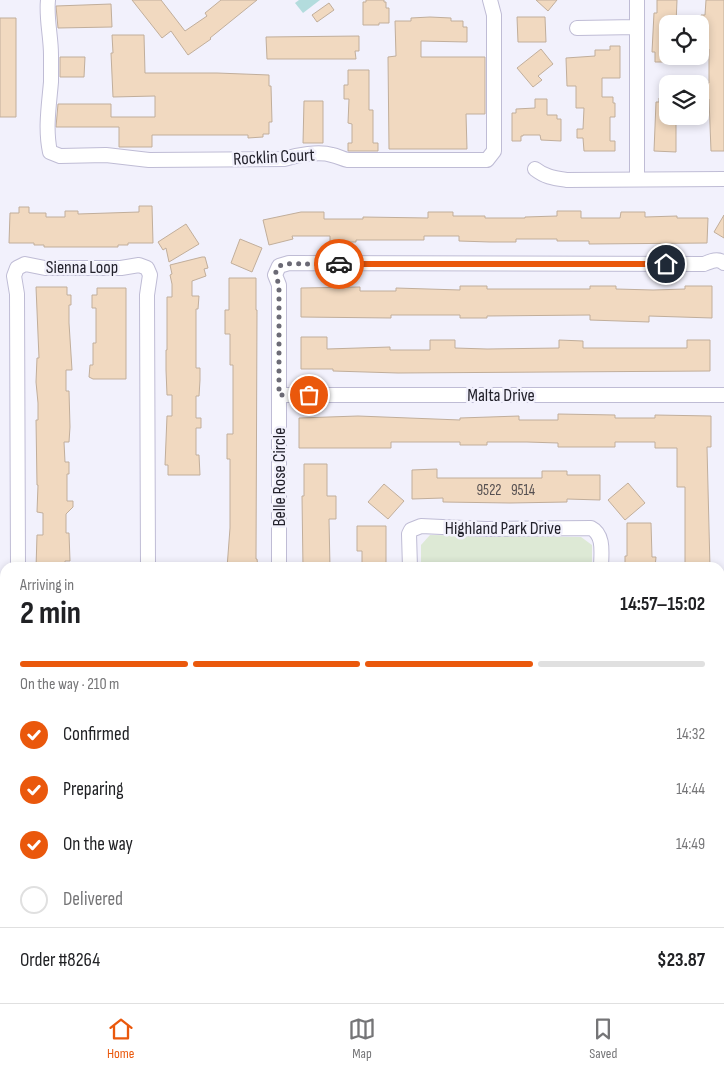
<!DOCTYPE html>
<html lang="en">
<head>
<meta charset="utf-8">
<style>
  :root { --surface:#fff; --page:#f2f2f2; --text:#202124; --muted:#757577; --line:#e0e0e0; --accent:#ea580c }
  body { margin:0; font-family:"Sofia Sans Condensed",sans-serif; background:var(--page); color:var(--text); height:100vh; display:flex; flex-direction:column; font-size:19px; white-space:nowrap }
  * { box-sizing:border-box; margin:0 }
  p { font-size:16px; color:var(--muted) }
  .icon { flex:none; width:28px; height:28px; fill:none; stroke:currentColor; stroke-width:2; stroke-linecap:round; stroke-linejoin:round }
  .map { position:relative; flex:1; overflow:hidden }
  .side { position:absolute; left:0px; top:562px; width:725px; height:441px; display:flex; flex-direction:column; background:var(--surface); border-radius:15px 15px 0 0; box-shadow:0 2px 8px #0003 }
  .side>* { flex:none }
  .buttons { position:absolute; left:659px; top:15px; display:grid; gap:10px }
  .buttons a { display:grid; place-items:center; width:50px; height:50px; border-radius:10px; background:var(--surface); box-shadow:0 2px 8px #0003; font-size:25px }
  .pin { position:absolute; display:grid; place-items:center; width:42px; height:42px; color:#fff; margin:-21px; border:2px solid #fff; border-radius:50%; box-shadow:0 1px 5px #0007 }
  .courier { position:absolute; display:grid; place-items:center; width:50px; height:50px; margin:-25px; border:4px solid #ea580c; border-radius:50%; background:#fff; color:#222; box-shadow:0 1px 6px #0007 }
  .overview em { font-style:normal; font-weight:700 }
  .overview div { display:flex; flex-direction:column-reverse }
  .overview { display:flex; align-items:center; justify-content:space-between; height:85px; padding:0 20px }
  h1 { font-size:32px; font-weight:700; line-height:38px }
  .bar { display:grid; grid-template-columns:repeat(4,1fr); gap:8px 5px; align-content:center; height:60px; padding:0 20px }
  .bar i { height:6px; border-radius:4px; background:var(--line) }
  .bar .active { background:var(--accent) }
  .bar p { grid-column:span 4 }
  .line { display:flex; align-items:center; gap:12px; padding:0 20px; border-top:1px solid var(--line) }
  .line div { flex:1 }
  ol { padding:0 20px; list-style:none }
  li { display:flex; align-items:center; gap:15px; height:55px }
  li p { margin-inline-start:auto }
  li .icon { padding:5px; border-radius:50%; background:var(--accent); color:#fff; stroke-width:4 }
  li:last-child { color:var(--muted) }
  li i { width:28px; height:28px; border:2px solid var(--line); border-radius:50% }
  .menu { display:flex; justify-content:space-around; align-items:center; height:70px; border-top:1px solid var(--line); background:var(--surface); font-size:14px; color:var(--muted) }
  .menu a { display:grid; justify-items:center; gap:2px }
  .menu .active { color:var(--accent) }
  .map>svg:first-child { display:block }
  .green { fill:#dde9d5 }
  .water { fill:#b3dcdd }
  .building { fill:#f1d9c0; stroke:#c1ae9b }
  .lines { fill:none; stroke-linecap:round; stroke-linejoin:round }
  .minor-casing { stroke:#bfbcd5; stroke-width:16 }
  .major-casing { stroke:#bfbcd5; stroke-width:20 }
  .minor { stroke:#fff; stroke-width:14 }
  .major { stroke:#fff; stroke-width:18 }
  .done { stroke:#6b6a75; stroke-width:5; stroke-dasharray:0 9 }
  .route { stroke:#ea580c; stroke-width:6 }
  .labels { text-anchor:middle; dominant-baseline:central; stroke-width:5; stroke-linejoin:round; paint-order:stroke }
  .number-label { font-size:15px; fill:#565051 }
  .street-label { font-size:18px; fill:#23222c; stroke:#f2f1fc }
</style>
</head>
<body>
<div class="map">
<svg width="724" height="1003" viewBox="0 0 724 1003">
  <rect width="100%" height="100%" fill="#f2f1fc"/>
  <path class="green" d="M430,535L581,537L592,545V567L421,568V545Z"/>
  <path class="water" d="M299,0H320L303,13L295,3Z"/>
  <path class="building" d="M132,0H161L185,31L207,16L205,13L221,0H257L210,38L211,39L188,55L171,31L162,38Z
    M366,0H384V2H386V8H389V23H379V25H363V2H366Z
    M536,0H557L548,11Z
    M657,0H677L676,24H668V62H655V52H652L654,13H657Z
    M706,0H724V151H711L709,99H704V83H709V49H704V27H702L701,15H705Z
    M329,3L334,10L317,22L312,15Z
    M111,4L112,27L58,28L56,6Z
    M430,17L451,18V21H463V27H467V42L421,41V57H485V114H466L467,149H389L388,57L396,56L395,21H411V18Z
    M517,17H545L546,42H518Z
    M0,18H16V117H0Z
    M112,35H144L145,73H217L269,75V86H271L272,122H269V134H263V137L248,138V135H152V147H119V127H56L58,104H111V117H155V96L113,97L111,53H113Z
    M359,36V51H355L356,59H267L266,37Z
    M610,46H620V78H602V97H613V103H615V117H610V141H615V151H584L583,138H577V129H583L584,108H576V86H567L566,58L595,56V50H610Z
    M541,49L553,64L538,76L542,80L533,87L517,68Z
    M60,57H85L84,77H60Z
    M348,70H369V110H373V143H378V151H348V143H352V124L348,123L349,99H344V85H348Z
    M659,98L668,99V116H676V152L654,151L656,102H659Z
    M535,99H547V115H557V119H561V141L541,140L540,135H523V136H521V141H512V113H516V109L535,108Z
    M304,101H323V143H303Z
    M139,206H152L153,243H128V245H118V247H44V245H34V243H9L10,213H19V207H29V213H46V217H65V211H78V214L139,212Z
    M557,211H581V218H620L621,212H645V217L677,216V218H708L707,243L589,244V241H557V239H516V242H490L459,241V236H424V240H356V242H330V236H292L293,239L269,245L263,220L301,212H324V219H363V217L428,218V212H453V216H485V218H525V217L557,216Z
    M724,215V238L714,232Z
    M186,224L199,244L169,262L166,248L163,250L158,242Z
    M240,239L262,248L252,272L231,263Z
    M202,257H205L208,268L204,269L206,276L192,281V296H199L198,309H196V368H200V380L199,396H196V418H201V428H196V455H199L200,475H168V465H165L167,416H172V395H167L166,370V350H167V297H172V284L170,275L172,274L170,265Z
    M229,278H256V310H257L256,559H257L258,568H227L230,528V459H227V434H233V365H230V334H225V310H229Z
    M460,286H487V289H590V286H616V289L653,290L685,289V286H712V318L649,316V322L590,320V315L487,316V318H460V315H391V318L301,317V288L360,287V291H396V288L460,290Z
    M36,287H67V295H71V305H69V323L72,370H66V391H69L70,427L69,442H64L65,462H69V474H67V501H73V507L66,514V533H69L70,561H65V568H36L37,535H43V513L37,512L38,485H37L36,420H38V403L36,382L37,358H39Z
    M97,288H126V379H93L89,377L90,365H93V343H96V308H92V295H97Z
    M301,337H327V349L390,347V350H430V340H455V348L487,349L559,348V340L583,341V348H687V340H710V371L398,373L333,371V369H301Z
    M558,414L615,415V418H655V415L711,416V447H707L710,568H685V487H677V448H655V442H615V447H558V443L527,442H487V445H460V442H391V448H299V418L358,416L460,420V418L519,416V420H558Z
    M304,464H327V496H336V519H329L330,568H303L302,496H304Z
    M437,469V478H542V471H567V475H600V500L567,499V502L510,503L443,502V498L412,499V470Z
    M628,483L645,503L625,520L608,500Z
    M384,484L404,501L388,519L368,502Z
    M627,523H651L652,557H656L655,568H625V556H627Z
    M357,526H386V568H362V551H357Z"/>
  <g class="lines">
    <g class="minor-casing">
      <path id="minor" d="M48,0C46,18 51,36 51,55C51,64 51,73 51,82C49,105 45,129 50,152L60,156L106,155L149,160L284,159C297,155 319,151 332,155C338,156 342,159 348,160H487L494,151V15L490,0
        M637,0V179
        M577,28L637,27
        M535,169C545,177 554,178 567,180L724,179
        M279,395H724
        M18,568L17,294L14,276L17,268L25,264L45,268H121L139,265L147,268L150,275L147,295L148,568
        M279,568V285L275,275L279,266L289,263L704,264C711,261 718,258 724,263
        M410,568L409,534L411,530L421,526L485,529L591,528C605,535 601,555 601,568
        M720,637H724
        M0,639H5
        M0,732H5
        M0,851L5,853
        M720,924L724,922
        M243,999L251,1003
        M505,999L506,1003
        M195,1003L197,999"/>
    </g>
    <g class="major-casing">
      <path id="major" d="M0,965L5,968
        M0,986L5,989
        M21,999L28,1003
        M57,999L64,1003"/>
    </g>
    <use href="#minor" class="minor"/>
    <use href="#major" class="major"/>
  </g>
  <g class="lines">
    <path class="done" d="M309,395H279V284C267,259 292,264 307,264C318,264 329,264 339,264"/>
    <path class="route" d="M339,264H666"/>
  </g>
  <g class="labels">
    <g class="number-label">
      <text x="489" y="490">9522</text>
      <text x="523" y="490">9514</text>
    </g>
    <g class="street-label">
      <text transform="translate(274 157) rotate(-3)">Rocklin Court</text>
      <text x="82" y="267">Sienna Loop</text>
      <text x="501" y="395">Malta Drive</text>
      <text transform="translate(279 477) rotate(-90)">Belle Rose Circle</text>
      <text x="503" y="528">Highland Park Drive</text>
    </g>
  </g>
</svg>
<div class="buttons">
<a><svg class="icon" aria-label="locate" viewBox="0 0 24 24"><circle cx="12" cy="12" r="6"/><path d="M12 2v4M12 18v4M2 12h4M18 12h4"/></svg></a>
<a><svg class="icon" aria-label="layers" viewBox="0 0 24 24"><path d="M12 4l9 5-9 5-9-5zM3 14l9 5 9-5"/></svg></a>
</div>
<div class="pin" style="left:309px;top:395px;background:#ea580c"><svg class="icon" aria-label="bag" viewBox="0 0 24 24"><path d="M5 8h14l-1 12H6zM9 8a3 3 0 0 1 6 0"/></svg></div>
<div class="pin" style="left:666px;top:264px;background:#1f2937"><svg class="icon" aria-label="home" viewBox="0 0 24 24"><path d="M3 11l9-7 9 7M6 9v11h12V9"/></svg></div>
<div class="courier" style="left:339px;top:264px"><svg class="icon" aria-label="car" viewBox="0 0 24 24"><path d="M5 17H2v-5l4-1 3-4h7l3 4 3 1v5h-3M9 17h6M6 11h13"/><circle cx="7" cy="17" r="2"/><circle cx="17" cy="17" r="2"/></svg></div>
<section class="side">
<div class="overview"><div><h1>2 min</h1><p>Arriving in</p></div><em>14:57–15:02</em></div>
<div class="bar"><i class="active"></i><i class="active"></i><i class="active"></i><i></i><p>On the way · 210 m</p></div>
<ol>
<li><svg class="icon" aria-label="check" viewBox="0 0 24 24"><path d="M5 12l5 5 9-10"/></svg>Confirmed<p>14:32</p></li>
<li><svg class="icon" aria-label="check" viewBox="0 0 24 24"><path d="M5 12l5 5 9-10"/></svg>Preparing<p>14:44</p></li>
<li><svg class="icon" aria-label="check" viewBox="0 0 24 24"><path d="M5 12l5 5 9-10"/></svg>On the way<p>14:49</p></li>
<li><i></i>Delivered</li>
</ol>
<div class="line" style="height:65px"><div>Order #8264</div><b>$23.87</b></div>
</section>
</div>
<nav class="menu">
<a class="active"><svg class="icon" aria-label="home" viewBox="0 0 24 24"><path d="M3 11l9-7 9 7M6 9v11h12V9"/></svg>Home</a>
<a><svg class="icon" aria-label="map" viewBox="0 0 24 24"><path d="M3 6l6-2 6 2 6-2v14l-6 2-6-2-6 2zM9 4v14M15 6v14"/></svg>Map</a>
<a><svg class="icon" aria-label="saved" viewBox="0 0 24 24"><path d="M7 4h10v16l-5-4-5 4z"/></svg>Saved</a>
</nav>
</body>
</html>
